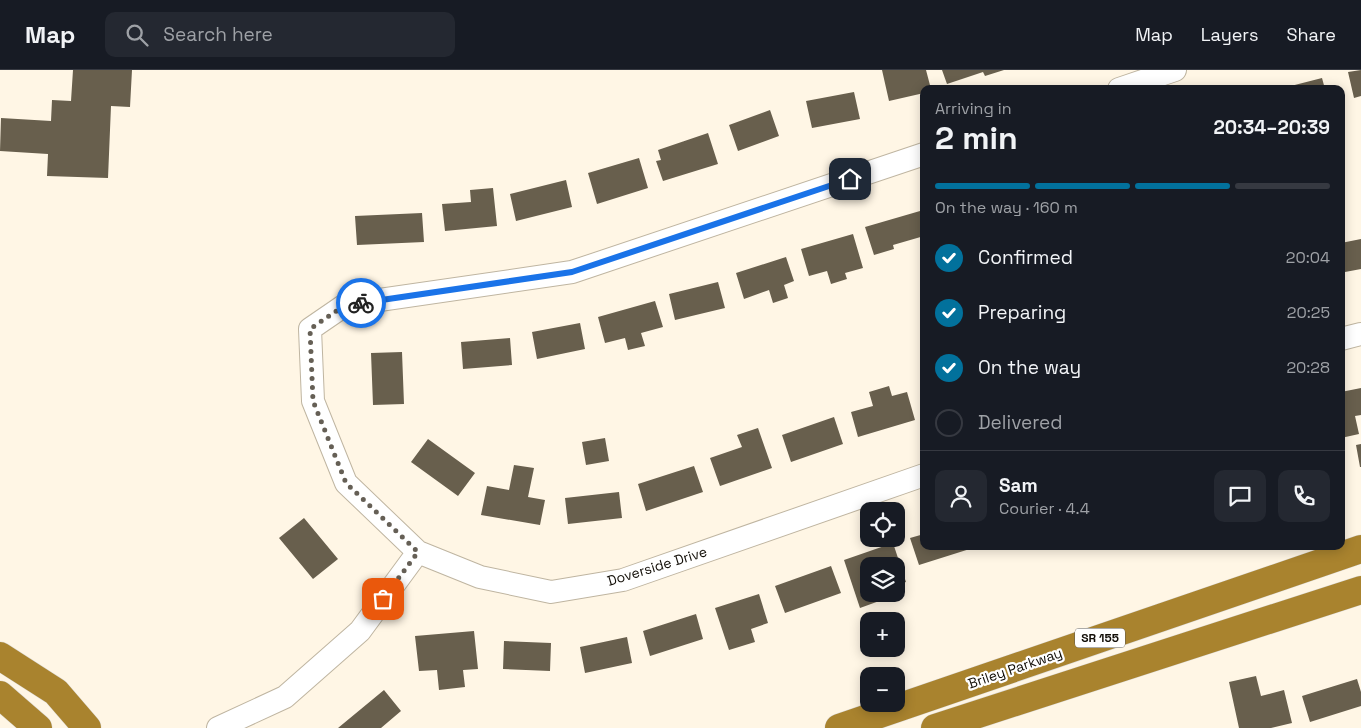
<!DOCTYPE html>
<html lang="en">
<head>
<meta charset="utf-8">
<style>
  :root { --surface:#171b24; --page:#242831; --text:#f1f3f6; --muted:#9ea1a6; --line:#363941; --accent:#02719c }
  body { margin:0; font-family:"Space Grotesk",sans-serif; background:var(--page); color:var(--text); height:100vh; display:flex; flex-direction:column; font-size:19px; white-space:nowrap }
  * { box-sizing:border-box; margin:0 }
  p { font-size:16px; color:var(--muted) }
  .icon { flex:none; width:28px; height:28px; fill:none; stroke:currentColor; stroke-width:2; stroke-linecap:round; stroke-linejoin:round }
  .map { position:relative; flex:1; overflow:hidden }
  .drawer { position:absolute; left:920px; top:15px; width:425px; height:465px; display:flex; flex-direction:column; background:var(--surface); border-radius:10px; box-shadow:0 2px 12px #0003 }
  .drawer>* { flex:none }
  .buttons { position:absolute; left:860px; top:432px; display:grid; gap:10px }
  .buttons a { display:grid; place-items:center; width:45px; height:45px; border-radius:10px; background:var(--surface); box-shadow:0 2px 12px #0003; font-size:25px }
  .pin { position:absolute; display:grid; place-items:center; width:42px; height:42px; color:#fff; margin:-21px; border-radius:10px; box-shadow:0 2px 8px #0006 }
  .courier { position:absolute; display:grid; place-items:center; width:50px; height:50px; margin:-25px; border:4px solid #1a73e8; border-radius:50%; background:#fff; color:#222; box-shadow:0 1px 6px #0007 }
  .headline em { font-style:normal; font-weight:600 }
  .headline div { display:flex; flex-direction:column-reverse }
  .headline { display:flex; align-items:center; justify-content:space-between; height:85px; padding:0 15px }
  h1 { font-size:32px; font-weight:600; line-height:38px }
  .bar { display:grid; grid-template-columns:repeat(4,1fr); gap:8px 5px; align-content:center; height:60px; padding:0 15px }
  .bar i { height:6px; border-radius:4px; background:var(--line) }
  .bar .selected { background:var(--accent) }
  .bar p { grid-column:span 4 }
  .line { display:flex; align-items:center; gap:12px; padding:0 15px; border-top:1px solid var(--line) }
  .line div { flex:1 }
  .round { display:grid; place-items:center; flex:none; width:52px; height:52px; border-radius:10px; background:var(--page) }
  ol { padding:0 15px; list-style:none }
  li { display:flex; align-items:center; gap:15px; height:55px }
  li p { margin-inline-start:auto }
  li .icon { padding:5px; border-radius:50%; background:var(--accent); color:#fff; stroke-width:4 }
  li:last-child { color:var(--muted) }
  li i { width:28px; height:28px; border:2px solid var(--line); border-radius:50% }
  header { display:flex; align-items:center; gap:30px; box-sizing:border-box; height:70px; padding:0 25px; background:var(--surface); border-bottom:1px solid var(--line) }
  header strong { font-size:24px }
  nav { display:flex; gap:28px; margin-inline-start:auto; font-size:18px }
  .search { width:350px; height:45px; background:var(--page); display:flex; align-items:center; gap:12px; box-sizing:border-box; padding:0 18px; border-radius:10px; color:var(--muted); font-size:19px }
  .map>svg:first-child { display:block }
  .building { fill:#685f4d }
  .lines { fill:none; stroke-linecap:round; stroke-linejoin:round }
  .minor-casing { stroke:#bfb5a1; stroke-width:24 }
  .highway-casing { stroke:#dedddc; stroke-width:29 }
  .minor { stroke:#fff; stroke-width:22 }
  .highway { stroke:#a9832e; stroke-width:28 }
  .done { stroke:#655f55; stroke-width:5; stroke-dasharray:0 9 }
  .route { stroke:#1a73e8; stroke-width:6 }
  .labels { text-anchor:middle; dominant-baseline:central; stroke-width:4.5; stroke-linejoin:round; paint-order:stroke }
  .shield { fill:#fff; stroke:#595651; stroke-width:1 }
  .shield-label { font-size:12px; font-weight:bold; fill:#120e07 }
  .street-label { font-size:14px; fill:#120e07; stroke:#fff }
</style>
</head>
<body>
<header>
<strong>Map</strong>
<div class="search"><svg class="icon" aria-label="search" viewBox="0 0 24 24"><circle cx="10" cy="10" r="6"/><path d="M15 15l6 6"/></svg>Search here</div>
<nav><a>Map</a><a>Layers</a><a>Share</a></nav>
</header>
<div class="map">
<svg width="1361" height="658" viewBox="0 0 1361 658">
  <rect width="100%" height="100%" fill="#fff6e5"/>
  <path class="building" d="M73,0H132L130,37L111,36L108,108L47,106L48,84L0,81L1,48L51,51L52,30L71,31Z
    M882,0H926L931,19H924V23L889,31Z
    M942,0H1004L985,6L983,2L947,14Z
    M1361,0V26L1354,28L1348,2Z
    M1322,8L1325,19H1283V18Z
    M854,22L860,49L812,58L806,31Z
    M770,40L779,66L738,81L729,55Z
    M708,63L718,94L663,111L656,91L661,90L658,80Z
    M639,88L648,118L597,134L588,103Z
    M566,110L572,137L516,151L510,124Z
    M493,118L497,156L445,161L442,134L471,132L470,120Z
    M920,141L924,155V166L893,175L894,179L874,185L865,157Z
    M422,143L424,172L357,175L355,146Z
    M853,164L863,198L845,203L847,209L831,214L827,201L809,206L801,179Z
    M1361,169V199L1345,202L1341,173Z
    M786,187L794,211L784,215L788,228L773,233L769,220L744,229L736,203Z
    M718,212L725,238L675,250L669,224Z
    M655,231L663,257L641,263L645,276L628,280L625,268L605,273L598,247Z
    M580,253L585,279L537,289L532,262Z
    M510,268L512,295L463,299L461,272Z
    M402,282L404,334L373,335L371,283Z
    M889,316L892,326L907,322L915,350L858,367L851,342L873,336L869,322Z
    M1361,318V345L1355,346L1359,364L1341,368V322Z
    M834,347L843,374L791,392L782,365Z
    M758,358L772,398L720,416L710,388L742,377L737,365Z
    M605,368L609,391L586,395L582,372Z
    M428,369L475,403L458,426L411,392Z
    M1361,374V397H1360L1356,375Z
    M514,395L534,398L528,427L545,430L540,455L481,445L487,416L509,420Z
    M694,396L703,422L646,441L638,414Z
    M619,422L622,448L568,454L565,428Z
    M304,448L338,489L313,509L279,468Z
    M924,464V476L976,477L919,495L910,468Z
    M893,473L906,512L896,515V496H869V524H880L882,530L860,538L844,490Z
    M831,496L841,523L785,543L775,516Z
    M759,524L768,553L751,559L755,572L729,580L715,538Z
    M696,544L703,569L650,586L643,561Z
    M474,561L478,599L463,600L465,617L439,620L437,600L419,601L415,566Z
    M627,567L632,593L585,603L580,577Z
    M504,571L551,573L550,601L503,599Z
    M1256,606L1261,626L1284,620L1292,653L1271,658H1239L1229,612Z
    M1357,609L1361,622V636L1310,652L1302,626Z
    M384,620L401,641L381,658H338Z"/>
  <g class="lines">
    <g class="minor-casing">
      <path id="minor" d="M1119,19L1175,0
        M924,84L572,202L345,235L310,259L313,331L346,413L418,482L480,507L551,522L623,510L924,405
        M1341,269L1361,264
        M218,658L285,627L360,561L418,482"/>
    </g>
    <g class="highway-casing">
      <path id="highway" d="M0,586L56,622L87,658
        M0,625L38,658
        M839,658L1361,479
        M935,658L1361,520"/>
    </g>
    <use href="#minor" class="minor"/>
    <use href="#highway" class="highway"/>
  </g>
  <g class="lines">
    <path class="done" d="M361,233L345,235L310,259L313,331L346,413L418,482L383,529"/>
    <path class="route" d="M361,233L572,202L850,109"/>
  </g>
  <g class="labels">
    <rect class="shield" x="1075" y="558.5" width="50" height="19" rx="4"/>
    <g class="shield-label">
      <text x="1100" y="568">SR 155</text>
    </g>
    <g class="street-label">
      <text transform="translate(657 496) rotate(-17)">Doverside Drive</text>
      <text transform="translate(1015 598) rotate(-19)">Briley Parkway</text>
    </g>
  </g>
</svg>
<div class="buttons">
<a><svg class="icon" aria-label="locate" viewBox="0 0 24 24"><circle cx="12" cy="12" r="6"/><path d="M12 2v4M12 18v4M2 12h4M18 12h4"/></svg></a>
<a><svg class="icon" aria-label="layers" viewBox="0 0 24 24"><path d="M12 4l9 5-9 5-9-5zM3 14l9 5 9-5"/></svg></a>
<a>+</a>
<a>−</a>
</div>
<div class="pin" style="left:383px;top:529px;background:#ea580c"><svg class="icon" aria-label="bag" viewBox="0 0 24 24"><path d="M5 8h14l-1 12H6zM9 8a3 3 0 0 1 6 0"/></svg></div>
<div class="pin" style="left:850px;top:109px;background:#1f2937"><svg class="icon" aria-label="home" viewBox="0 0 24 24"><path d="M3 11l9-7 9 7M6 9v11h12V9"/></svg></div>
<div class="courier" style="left:361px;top:233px"><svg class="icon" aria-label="bike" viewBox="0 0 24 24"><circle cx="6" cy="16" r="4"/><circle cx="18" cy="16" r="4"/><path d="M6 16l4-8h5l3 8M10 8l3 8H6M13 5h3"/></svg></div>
<section class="drawer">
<div class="headline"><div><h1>2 min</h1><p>Arriving in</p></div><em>20:34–20:39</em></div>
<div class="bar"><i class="selected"></i><i class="selected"></i><i class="selected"></i><i></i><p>On the way · 160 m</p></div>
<ol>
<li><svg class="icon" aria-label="check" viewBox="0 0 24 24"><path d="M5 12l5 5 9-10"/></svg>Confirmed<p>20:04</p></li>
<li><svg class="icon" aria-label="check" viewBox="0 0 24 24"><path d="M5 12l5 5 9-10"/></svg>Preparing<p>20:25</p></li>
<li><svg class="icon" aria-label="check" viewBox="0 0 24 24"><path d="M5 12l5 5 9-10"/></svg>On the way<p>20:28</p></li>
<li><i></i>Delivered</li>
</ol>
<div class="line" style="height:90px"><a class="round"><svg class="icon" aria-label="person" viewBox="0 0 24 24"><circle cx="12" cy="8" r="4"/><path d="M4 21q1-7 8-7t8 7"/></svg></a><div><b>Sam</b><p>Courier · 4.4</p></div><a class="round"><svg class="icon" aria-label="chat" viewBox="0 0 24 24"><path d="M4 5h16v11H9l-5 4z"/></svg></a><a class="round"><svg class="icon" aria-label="phone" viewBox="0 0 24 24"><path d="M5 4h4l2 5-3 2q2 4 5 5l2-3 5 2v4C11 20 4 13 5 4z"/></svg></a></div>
</section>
</div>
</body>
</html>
